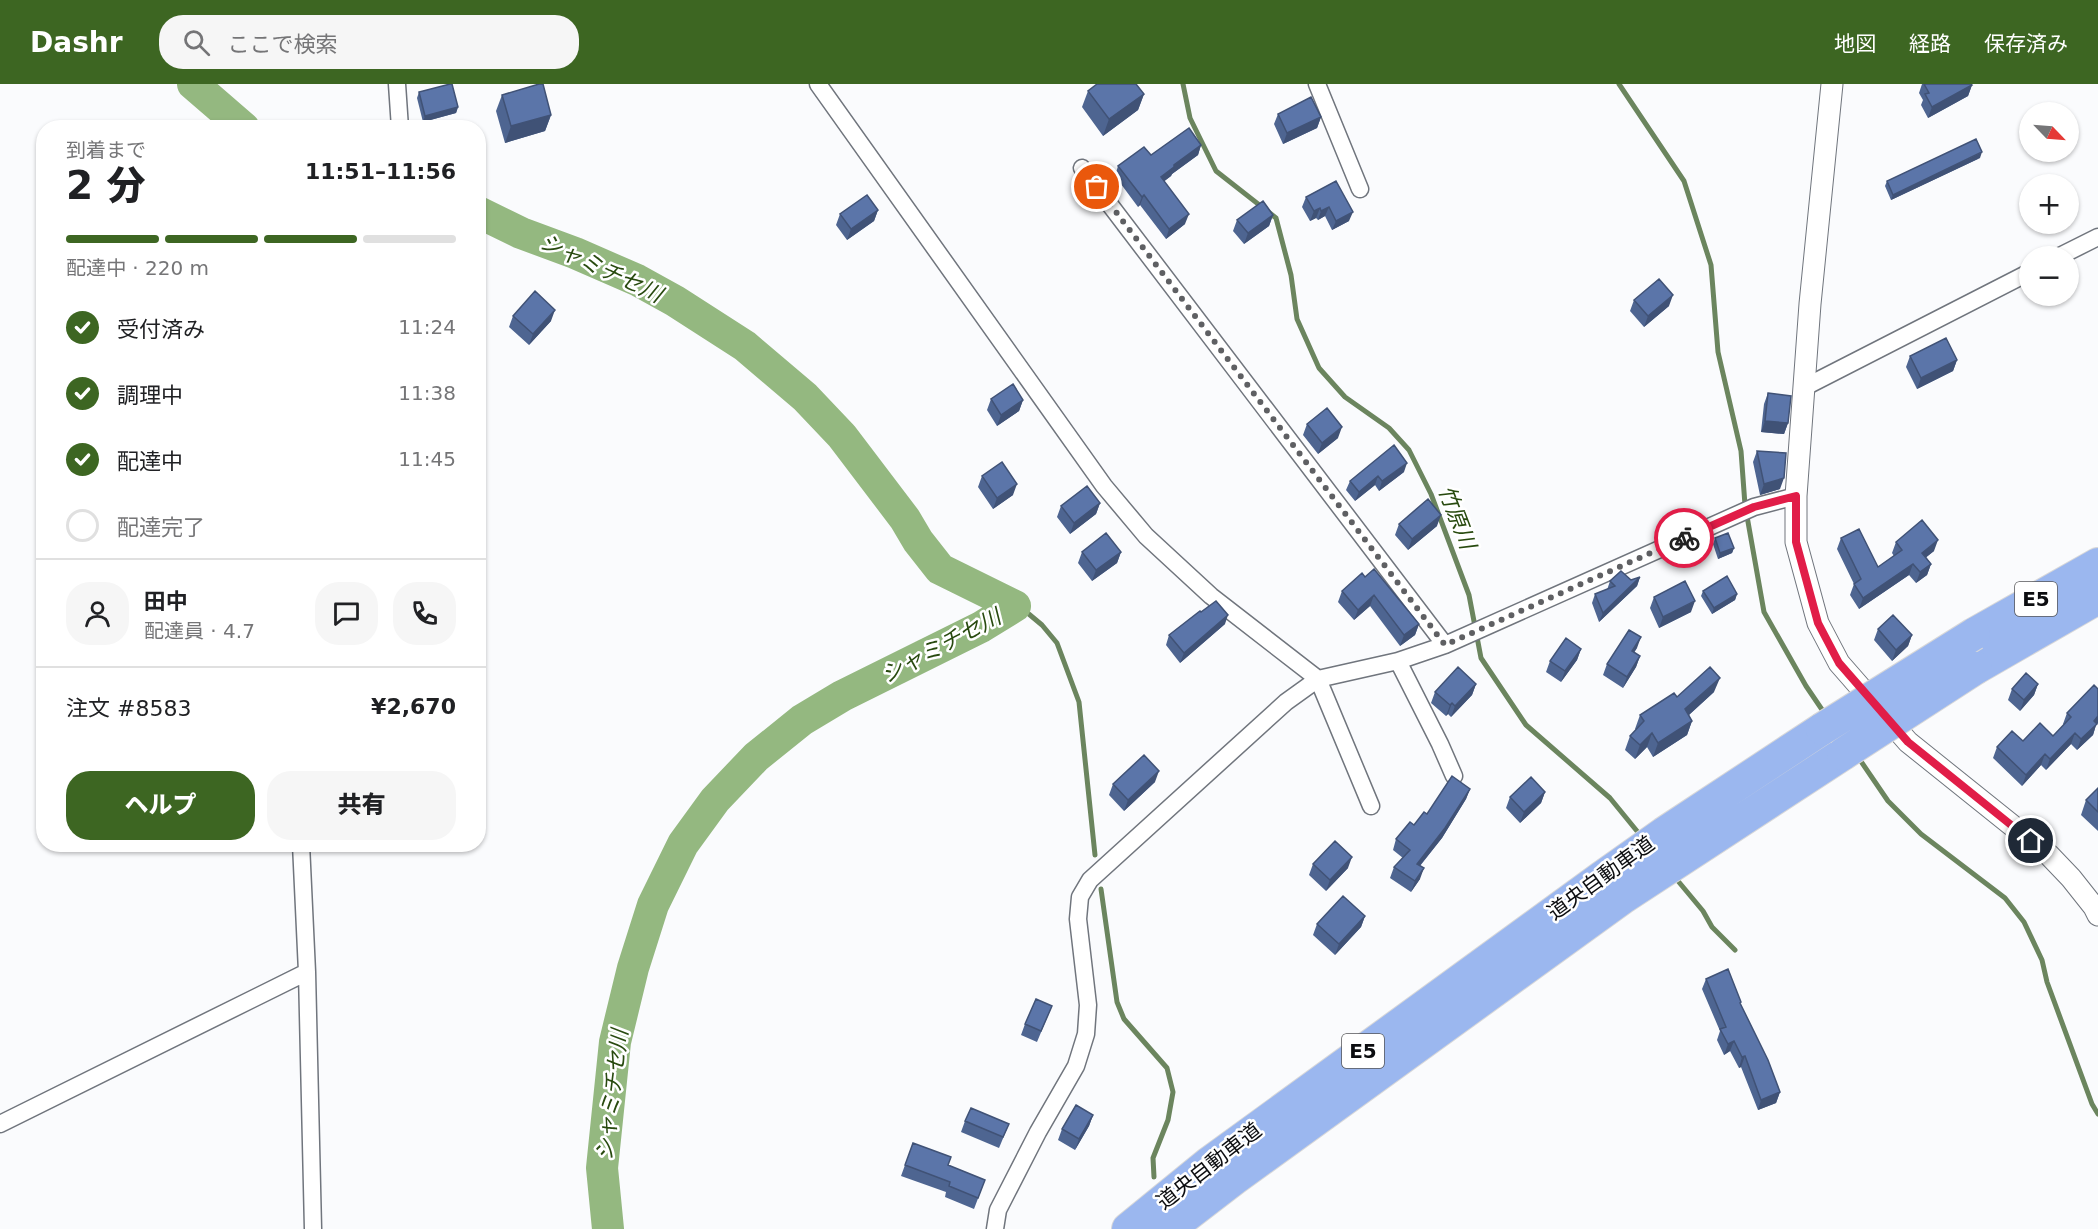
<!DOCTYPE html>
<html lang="ja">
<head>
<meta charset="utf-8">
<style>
  :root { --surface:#fff; --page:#f6f6f6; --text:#202124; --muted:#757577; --line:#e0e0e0; --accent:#3d6622 }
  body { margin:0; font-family:"DejaVu Sans","Noto Sans JP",sans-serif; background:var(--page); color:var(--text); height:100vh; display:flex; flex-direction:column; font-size:22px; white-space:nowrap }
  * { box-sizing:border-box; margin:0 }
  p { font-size:20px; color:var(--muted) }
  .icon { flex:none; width:33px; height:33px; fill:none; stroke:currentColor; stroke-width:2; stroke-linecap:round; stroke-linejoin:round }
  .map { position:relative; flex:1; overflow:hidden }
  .side { position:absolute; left:36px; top:36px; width:450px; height:732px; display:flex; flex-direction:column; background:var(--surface); border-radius:24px; box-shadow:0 2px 4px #0004 }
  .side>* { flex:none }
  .needle { width:39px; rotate:115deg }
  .fabs { position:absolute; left:2019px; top:18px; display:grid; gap:12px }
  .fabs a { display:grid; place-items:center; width:60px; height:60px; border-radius:50%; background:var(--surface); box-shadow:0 2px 4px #0004; font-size:30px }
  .pin { position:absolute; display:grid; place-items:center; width:51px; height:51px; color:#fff; margin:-26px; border:3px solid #fff; border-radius:50%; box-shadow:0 2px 6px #0007 }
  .courier { position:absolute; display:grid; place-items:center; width:60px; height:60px; margin:-30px; border:4px solid #e11d48; border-radius:50%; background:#fff; color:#222; box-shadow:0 2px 8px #0007 }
  .head em { font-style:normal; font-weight:800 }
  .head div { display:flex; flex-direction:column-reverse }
  .head { display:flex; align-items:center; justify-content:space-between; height:102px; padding:0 30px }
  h1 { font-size:39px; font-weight:800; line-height:45px }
  .bar { display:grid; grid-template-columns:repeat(4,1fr); gap:9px 6px; align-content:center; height:72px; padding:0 30px }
  .bar i { height:8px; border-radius:4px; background:var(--line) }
  .bar .active { background:var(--accent) }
  .bar p { grid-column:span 4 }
  .line { display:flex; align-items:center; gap:15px; padding:0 30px; border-top:2px solid var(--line) }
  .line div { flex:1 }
  .round { display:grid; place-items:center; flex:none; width:63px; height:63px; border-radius:24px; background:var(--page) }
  ol { padding:0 30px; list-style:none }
  li { display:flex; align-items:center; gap:18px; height:66px }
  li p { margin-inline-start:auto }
  li .icon { padding:6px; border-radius:50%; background:var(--accent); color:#fff; stroke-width:4 }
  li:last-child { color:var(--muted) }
  li i { width:33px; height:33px; border:3px solid var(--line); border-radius:50% }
  .button { display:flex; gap:12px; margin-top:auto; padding:12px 30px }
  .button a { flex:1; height:69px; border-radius:24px; background:var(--accent); color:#fff; font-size:24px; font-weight:800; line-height:69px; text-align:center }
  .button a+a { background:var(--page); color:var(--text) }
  header { display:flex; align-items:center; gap:36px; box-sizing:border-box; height:84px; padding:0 30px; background:var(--accent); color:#fff }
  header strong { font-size:28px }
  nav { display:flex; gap:33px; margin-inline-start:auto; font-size:21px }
  .search { width:420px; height:54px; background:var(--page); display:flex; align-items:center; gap:15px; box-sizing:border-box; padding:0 21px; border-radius:24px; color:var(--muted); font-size:22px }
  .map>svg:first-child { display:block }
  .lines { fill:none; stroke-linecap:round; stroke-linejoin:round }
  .stream { stroke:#6b855e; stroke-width:5 }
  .river { stroke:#94b880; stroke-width:32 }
  .minor-casing { stroke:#70757d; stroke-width:19 }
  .tertiary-casing { stroke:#70757d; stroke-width:23 }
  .motorway-casing { stroke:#d8d8d9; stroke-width:34 }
  .minor { stroke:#fff; stroke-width:16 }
  .tertiary { stroke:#fff; stroke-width:21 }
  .motorway { stroke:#9bb7ef; stroke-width:32 }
  .motorway-bridge-casing { stroke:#d8d8d9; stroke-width:34; stroke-linecap:butt }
  .motorway-bridge { stroke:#9bb7ef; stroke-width:32 }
  .wall { fill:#4e6591 }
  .shaded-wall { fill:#405276 }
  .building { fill:#5b75a9; stroke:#405276; stroke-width:1.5 }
  .done { stroke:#5f6063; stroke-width:6; stroke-dasharray:0 10.8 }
  .route { stroke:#e11d48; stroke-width:8 }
  .labels { text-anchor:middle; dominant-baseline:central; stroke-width:5; stroke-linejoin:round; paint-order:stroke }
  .shield { fill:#fff; stroke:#555658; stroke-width:1.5 }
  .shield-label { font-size:20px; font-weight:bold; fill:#0c0d10 }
  .street-label { font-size:21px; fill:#0c0d10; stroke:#fff }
  .water-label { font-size:22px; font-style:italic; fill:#284a0f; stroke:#fff }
</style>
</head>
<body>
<header>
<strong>Dashr</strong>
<div class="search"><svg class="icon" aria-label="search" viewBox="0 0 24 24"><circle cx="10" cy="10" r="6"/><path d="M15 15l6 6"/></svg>ここで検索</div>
<nav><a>地図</a><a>経路</a><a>保存済み</a></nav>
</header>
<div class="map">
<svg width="2098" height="1145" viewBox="0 0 2098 1145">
  <rect width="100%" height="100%" fill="#fafbfd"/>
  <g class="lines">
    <path class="stream" d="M1183,0L1190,34L1216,87L1276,134L1291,191L1297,235L1319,284L1345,313L1389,344L1409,366L1431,410L1469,511L1481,574L1526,641L1610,714L1641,752
      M1619,0L1684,97L1711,181L1718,268L1741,367L1745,421L1764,528L1806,602L1825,630
      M1015,522L1024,526L1042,541L1057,559L1079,618L1095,771
      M1858,673L1888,717L1921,750L2005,814L2024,838L2042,876L2047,898L2092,1020L2098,1030
      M1673,791L1703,827L1712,843L1735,866
      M1101,805L1117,918L1124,935L1167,984L1173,1008L1168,1036L1153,1074L1154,1093"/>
    <path class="river" d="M193,0L244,44
      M478,128L521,149L575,169L637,196L675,217L745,262L805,313L842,352L905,435L918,457L940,485L1015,522
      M608,1145L602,1084L615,958L633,884L653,821L683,760L715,716L756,673L802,636L842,612L981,543L1015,522"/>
    <g class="minor-casing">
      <path id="minor" d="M397,0L400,44
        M818,0L1104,402L1146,452L1211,512L1318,595L1371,722
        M1317,0L1360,105
        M1082,84L1445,561
        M2060,172L2098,153
        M1805,303L2030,188
        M1398,577L1440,660L1454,692
        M301,760L307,888L313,1145
        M0,1040L307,888
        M995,1145L998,1126L1038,1048L1076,982L1086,950L1088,921L1078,835L1080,813L1090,796L1286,618L1318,595L1398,577L1445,561L1754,423L1796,412"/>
    </g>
    <g class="tertiary-casing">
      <path id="tertiary" d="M1832,0L1810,220L1796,412V458L1818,539L1839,579L1908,658L2049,771L2071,794L2094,823L2098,831"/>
    </g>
    <g class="motorway-casing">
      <path id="motorway" d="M1974,550L2098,480
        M1976,584L2098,514
        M1128,1145L1209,1079L1602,793L1664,749L1822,645
        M1169,1145L1234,1095L1624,813L1843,670"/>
    </g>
    <use href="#minor" class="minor"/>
    <use href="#tertiary" class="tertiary"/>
    <use href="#motorway" class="motorway"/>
    <g class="motorway-bridge-casing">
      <path id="motorway-bridge" d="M1822,645L1974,550
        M1843,670L1976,584"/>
    </g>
    <use href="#motorway-bridge" class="motorway-bridge"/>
  </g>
  <path class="wall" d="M1922,0H1971L1972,1L1968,12L1928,34L1921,21L1923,16L1919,9Z
    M1088,7L1144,10L1138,26L1103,52L1082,23Z
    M419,8L458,23L456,29L423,38L417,14Z
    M502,11L551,31L545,47L505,59L496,27Z
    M1278,30L1321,33L1317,44L1283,60L1274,40Z
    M1201,61L1198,71L1172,90L1171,92L1164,97L1185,140L1166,155L1140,121L1138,123L1115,92L1118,82L1151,71Z
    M1980,74L1891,116L1885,102L1887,97Z
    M1336,97L1349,137L1332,146L1325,132L1318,136L1316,134L1310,137L1302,123L1306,113Z
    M878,126L874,137L847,156L836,141L840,130Z
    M1273,131L1269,142L1244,160L1233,147L1237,136Z
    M1634,216L1669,222L1644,243L1630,227Z
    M513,232L551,237L529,261L509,243Z
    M1910,272L1957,276L1953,287L1917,305L1906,283Z
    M1768,309L1788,339L1784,350L1761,348L1764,320Z
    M991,315L1023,316L1019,327L997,342L987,326Z
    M1307,340L1338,354L1318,370L1303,351Z
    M1757,367L1780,405L1760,411L1753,378Z
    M1404,388L1379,407L1375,401L1355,417L1346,406L1350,397Z
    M982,392L1013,411L993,425L978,403Z
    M1100,419L1096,430L1070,450L1057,433L1061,422Z
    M1399,440L1437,442L1408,466L1395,451Z
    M1715,454L1734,464L1732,469L1718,475L1713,460Z
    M1841,454L1878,483L1894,472L1892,469L1896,458L1934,467L1926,473L1931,480L1927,491L1916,499L1909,491L1859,525L1850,511L1854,500L1837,465Z
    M1082,468H1121L1117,479L1092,497L1078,479Z
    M1365,493L1419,540L1415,551L1400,562L1370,522L1354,536L1338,518L1342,507Z
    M1640,493L1637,502L1599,538L1592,519L1595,510L1607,506L1610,497L1631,496Z
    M1703,507L1737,510L1735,516L1712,530L1701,512Z
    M1654,513L1691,528L1659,544L1650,524Z
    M1201,528L1225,540L1180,579L1166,561L1169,551Z
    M1878,545L1912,551L1908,562L1892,577L1874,556Z
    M1637,564L1634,568L1640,572L1636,583L1623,604L1603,591L1607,580Z
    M1581,565L1577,576L1561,598L1546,588L1550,577Z
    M1476,600L1472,611L1451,633L1448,630L1446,632L1431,619L1435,608Z
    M2038,600L2034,611L2020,627L2008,616L2012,605Z
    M2098,605V639L2096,641L2093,651L2077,666L2071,660L2046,686L2041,681L2022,702L1993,674L1997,663L2023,657L2053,652L2064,641L2063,640L2067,629Z
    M1714,608L1689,631L1692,637L1687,651L1653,673L1647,663L1635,675L1625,666L1630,652L1636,646L1635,645L1640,631L1677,613Z
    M1155,698L1124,727L1109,711L1113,700Z
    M2098,704V747L2081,731L2086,716Z
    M1470,705L1466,715L1442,754L1420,782V795L1411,808L1390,794L1394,783L1403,774L1393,766L1396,755L1427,730Z
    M1545,708L1541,719L1520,739L1506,724L1510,713Z
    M1313,780L1348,784L1326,807L1309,791Z
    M1365,832L1361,843L1335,871L1313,851L1317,840Z
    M1706,895L1741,921L1780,1008L1776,1019L1758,1026L1741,983L1739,984L1730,967L1724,971L1717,956L1720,947L1702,905Z
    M1052,922L1037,958L1021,951L1025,940Z
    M1093,1031L1089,1042L1075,1066L1058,1056L1062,1045Z
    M965,1037L1009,1040L999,1064L961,1048Z
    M913,1059L948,1081L985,1096L974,1125L945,1113L946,1108L901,1092Z"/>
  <path class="shaded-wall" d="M1972,1L1968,12L1928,34L1932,23Z
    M1144,10L1138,26L1103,52L1109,35Z
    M458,23L456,29L423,38L425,32Z
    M551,31L545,47L505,59L511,42Z
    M1321,33L1317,44L1283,60L1287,49Z
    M1201,61L1198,71L1172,90L1171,92L1157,103L1161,93L1174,81Z
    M1982,68L1980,74L1891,116L1893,111Z
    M1144,111L1140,121L1138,123L1142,113Z
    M1329,123L1325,132L1318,136L1321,127Z
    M1320,124L1316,134L1310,137L1314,127Z
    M878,126L874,137L847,156L851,145Z
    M1353,128L1349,137L1332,146L1336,137Z
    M1189,130L1185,140L1166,155L1169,145Z
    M1273,131L1269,142L1244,160L1248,149Z
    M1673,211L1669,222L1644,243L1648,232Z
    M555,226L551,237L529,261L533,250Z
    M1957,276L1953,287L1917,305L1921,294Z
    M1023,316L1019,327L997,342L1001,331Z
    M1765,337L1788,339L1784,350L1761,348Z
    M1342,343L1338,354L1318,370L1322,359Z
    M1407,379L1404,388L1379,407L1382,397Z
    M1378,392L1375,401L1355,417L1359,408Z
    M1784,394L1780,405L1760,411L1764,400Z
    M1017,400L1013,411L993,425L997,414Z
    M1100,419L1096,430L1070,450L1074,439Z
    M1441,431L1437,442L1408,466L1412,455Z
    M1938,456L1934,467L1918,480L1922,469Z
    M1734,464L1732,469L1718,475L1720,469Z
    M1121,468L1117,479L1092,497L1096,486Z
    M1913,480L1909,491L1859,525L1863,514Z
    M1931,480L1927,491L1916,499L1920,488Z
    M1640,493L1637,502L1599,538L1603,529Z
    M1737,510L1735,516L1712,530L1714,524Z
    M1374,511L1370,522L1354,536L1358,526Z
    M1695,517L1691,528L1659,544L1663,533Z
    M1228,531L1225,540L1180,579L1184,569Z
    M1419,540L1415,551L1400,562L1404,551Z
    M1912,551L1908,562L1892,577L1896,566Z
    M1641,553L1637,564L1628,578L1632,567Z
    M1581,565L1577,576L1561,598L1565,587Z
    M1640,572L1636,583L1623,604L1627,593Z
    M1720,594L1714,608L1680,639L1685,625Z
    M1476,600L1472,611L1451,633L1455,622Z
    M2038,600L2034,611L2020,627L2024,616Z
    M1452,619L1448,630L1446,632L1450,621Z
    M2098,632V639L2096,641L2093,651L2077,666L2081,655L2094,637Z
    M1692,637L1687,651L1653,673L1658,659Z
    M1652,649L1647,663L1635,675L1640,661Z
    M2075,649L2071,660L2046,686L2050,675Z
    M2045,670L2041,681L2022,702L2026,691Z
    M1159,687L1155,698L1124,727L1128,716Z
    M1470,705L1466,715L1442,754L1413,790L1417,780Z
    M1545,708L1541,719L1520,739L1524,728Z
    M1352,773L1348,784L1326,807L1330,796Z
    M1424,784L1420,795L1411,808L1415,797Z
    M1365,832L1361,843L1335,871L1339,860Z
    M1734,957L1730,967L1724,971L1728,960Z
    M1745,972L1741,983L1739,984L1742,973Z
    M1780,1008L1776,1019L1758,1026L1761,1016Z
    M1093,1031L1089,1042L1075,1066L1079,1055Z"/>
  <path class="building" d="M450,0H452L458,23L425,32L419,8Z
    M539,0H543L551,31L511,42L502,11Z
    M1097,0H1136L1144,10L1109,35L1088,7Z
    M1924,0H1971L1972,1L1932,23L1925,10L1929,9Z
    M1311,13L1321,33L1287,49L1278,30Z
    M228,39L233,44H224Z
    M1189,44L1201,61L1174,81V83L1161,93L1189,130L1169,145L1144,111L1142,113L1118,82L1144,63L1151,71Z
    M1976,55L1982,68L1893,111L1887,97Z
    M1336,97L1353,128L1336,137L1329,123L1321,127L1320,124L1314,127L1306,113Z
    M867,111L878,126L851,145L840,130Z
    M1263,117L1273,131L1248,149L1237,136Z
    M1659,195L1673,211L1648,232L1634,216Z
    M535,207L555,226L533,250L513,232Z
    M1946,254L1957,276L1921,294L1910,272Z
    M1013,300L1023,316L1001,331L991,315Z
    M1768,309L1791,312L1788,339L1765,337Z
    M1327,324L1342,343L1322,359L1307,340Z
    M1394,361L1407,379L1382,397L1378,392L1359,408L1350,397Z
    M1757,367L1786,369L1784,394L1764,400Z
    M1002,378L1017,400L997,414L982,392Z
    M1087,402L1100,419L1074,439L1061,422Z
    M1428,415L1441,431L1412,455L1399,440Z
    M1922,436L1938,456L1922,469L1931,480L1920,488L1913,480L1863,514L1854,500L1861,495L1841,454L1859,445L1878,483L1902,466L1896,458Z
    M1106,449L1121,468L1096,486L1082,468Z
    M1728,449L1734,464L1720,469L1715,454Z
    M1374,485L1419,540L1404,551L1374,511L1358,526L1342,507L1362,489L1365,493Z
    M1621,487L1631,496L1640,493L1603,529L1595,510L1615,502L1610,497Z
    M1727,492L1737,510L1714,524L1703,507Z
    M1685,497L1695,517L1663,533L1654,513Z
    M1216,517L1228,531L1184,569L1169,551L1200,527L1201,528Z
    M1893,531L1912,551L1896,566L1878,545Z
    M1629,546L1641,553L1632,567L1640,572L1627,593L1607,580Z
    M1566,554L1581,565L1565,587L1550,577Z
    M1458,583L1476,600L1455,622L1452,619L1450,621L1435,608Z
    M1710,583L1720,594L1685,625L1692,637L1658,659L1652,649L1640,661L1630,652L1644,637L1640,631L1674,609L1677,613Z
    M2026,589L2038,600L2024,616L2012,605Z
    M2094,601L2098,605V632L2094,637L2097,640L2081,655L2075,649L2050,675L2045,670L2026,691L1997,663L2012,647L2023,657L2040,639L2053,652L2071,633L2067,629Z
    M1144,671L1159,687L1128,716L1113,700Z
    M1452,692L1470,705L1445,744L1417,780L1424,784L1415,797L1394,783L1410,766L1396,755L1410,738L1414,741L1424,728L1427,730Z
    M1531,693L1545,708L1524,728L1510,713Z
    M2098,704V728L2086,716Z
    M1335,757L1352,773L1330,796L1313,780Z
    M1343,812L1365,832L1339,860L1317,840Z
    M1728,885L1741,918L1740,919L1768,976L1780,1008L1761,1016L1745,972L1742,973L1734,957L1728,960L1720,945L1726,943L1706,895Z
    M1036,915L1052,922L1041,947L1025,940Z
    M1076,1021L1093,1031L1079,1055L1062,1045Z
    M971,1024L1009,1040L1003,1053L965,1037Z
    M913,1059L951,1073L948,1081L985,1096L978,1114L949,1102L950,1098L905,1081Z"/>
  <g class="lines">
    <path class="done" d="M1097,103L1445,561L1684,454"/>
    <path class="route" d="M1684,454L1754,423L1796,412V458L1818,539L1839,579L1908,658L2031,757"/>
  </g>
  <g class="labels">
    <g class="shield">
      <rect x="2015" y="498" width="42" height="34" rx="4.5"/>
      <rect x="1342" y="950" width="42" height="34" rx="4.5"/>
    </g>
    <g class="shield-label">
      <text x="2036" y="515">E5</text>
      <text x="1363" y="967">E5</text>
    </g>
    <g class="street-label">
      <text transform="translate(1601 794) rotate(-36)">道央自動車道</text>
      <text transform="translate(1209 1082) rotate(-38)">道央自動車道</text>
    </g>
    <g class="water-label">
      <text transform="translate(601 184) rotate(25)">シャミチセ川</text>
      <text transform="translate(1457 433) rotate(69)">竹原川</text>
      <text transform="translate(941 562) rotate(-28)">シャミチセ川</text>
      <text transform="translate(612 1011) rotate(-83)">シャミチセ川</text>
    </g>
  </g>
</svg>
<div class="fabs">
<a><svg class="needle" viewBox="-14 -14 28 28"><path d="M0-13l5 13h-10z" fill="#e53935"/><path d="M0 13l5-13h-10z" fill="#757577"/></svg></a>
<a>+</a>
<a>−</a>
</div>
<div class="pin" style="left:1097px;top:103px;background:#ea580c"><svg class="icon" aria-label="bag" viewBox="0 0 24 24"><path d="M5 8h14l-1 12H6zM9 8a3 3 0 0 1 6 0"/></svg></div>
<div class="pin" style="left:2031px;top:757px;background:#1f2937"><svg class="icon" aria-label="home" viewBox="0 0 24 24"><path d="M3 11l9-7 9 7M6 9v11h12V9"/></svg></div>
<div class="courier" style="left:1684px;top:454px"><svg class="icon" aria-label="bike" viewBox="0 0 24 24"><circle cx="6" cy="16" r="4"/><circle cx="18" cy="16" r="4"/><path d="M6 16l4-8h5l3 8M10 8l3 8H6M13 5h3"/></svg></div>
<section class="side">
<div class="head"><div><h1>2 分</h1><p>到着まで</p></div><em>11:51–11:56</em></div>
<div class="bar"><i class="active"></i><i class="active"></i><i class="active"></i><i></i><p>配達中 · 220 m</p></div>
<ol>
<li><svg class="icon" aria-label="check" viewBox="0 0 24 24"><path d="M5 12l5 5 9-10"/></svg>受付済み<p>11:24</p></li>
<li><svg class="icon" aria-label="check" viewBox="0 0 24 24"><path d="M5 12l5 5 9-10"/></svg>調理中<p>11:38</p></li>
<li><svg class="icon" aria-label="check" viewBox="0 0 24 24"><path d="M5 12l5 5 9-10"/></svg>配達中<p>11:45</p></li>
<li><i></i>配達完了</li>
</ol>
<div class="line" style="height:108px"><a class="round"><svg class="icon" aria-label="person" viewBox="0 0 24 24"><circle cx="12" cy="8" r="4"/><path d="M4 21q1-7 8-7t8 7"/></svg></a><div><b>田中</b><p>配達員 · 4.7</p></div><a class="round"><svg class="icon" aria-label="chat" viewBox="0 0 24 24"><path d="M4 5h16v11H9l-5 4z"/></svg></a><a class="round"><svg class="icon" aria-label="phone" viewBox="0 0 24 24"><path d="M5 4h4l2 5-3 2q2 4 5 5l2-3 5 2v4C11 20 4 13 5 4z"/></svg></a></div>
<div class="line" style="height:78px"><div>注文 #8583</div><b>¥2,670</b></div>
<div class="button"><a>ヘルプ</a><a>共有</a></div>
</section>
</div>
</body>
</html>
